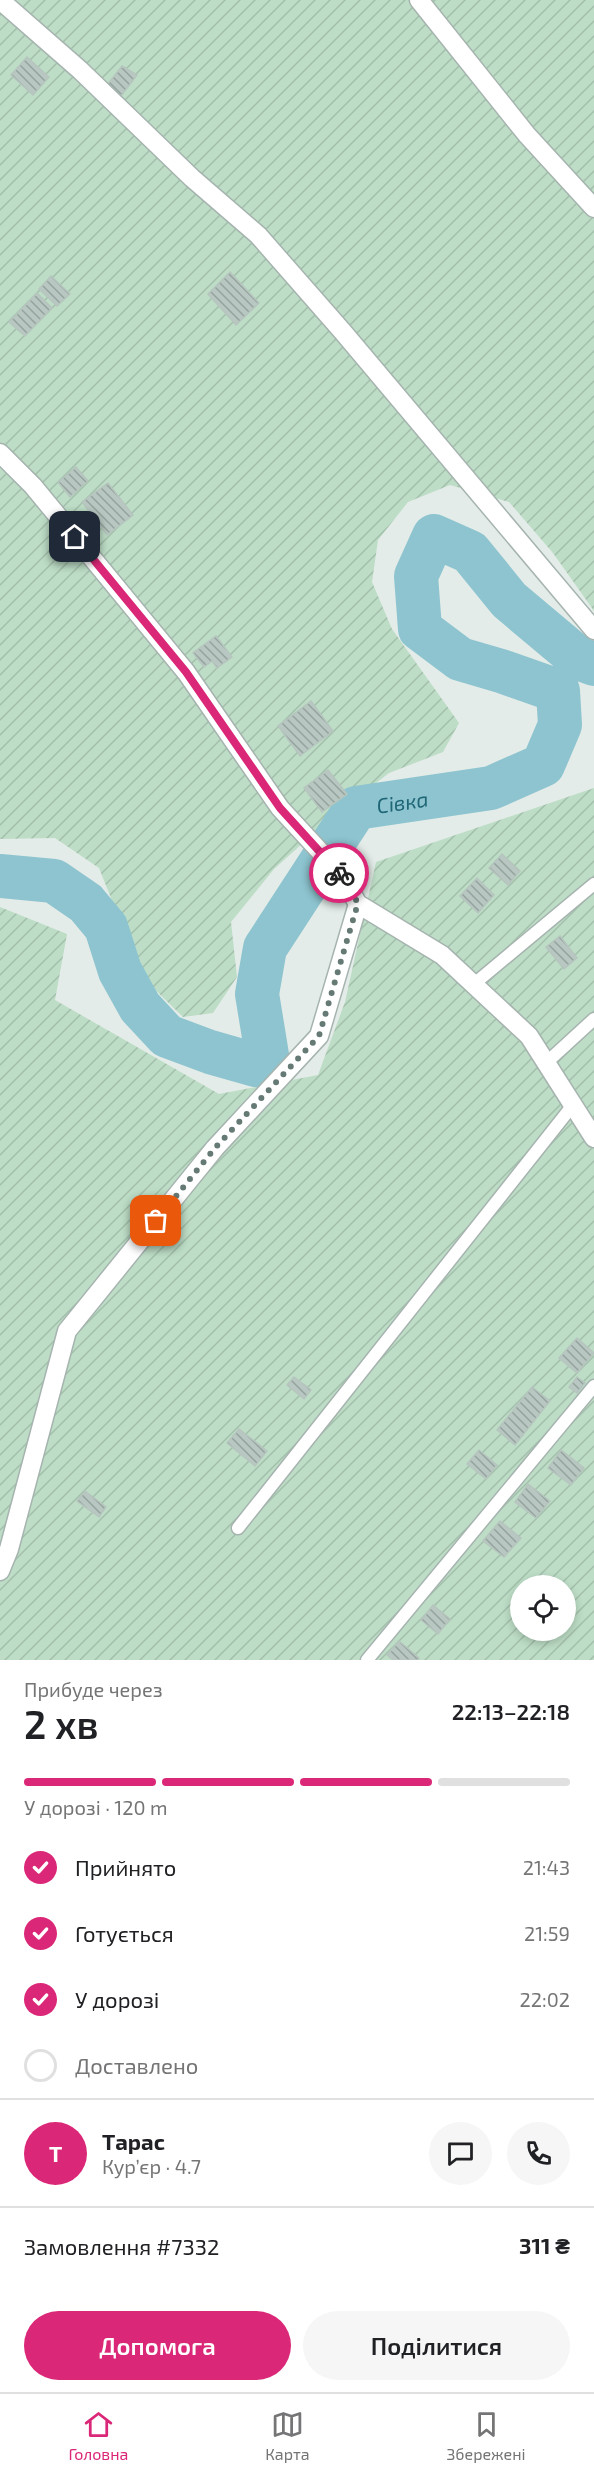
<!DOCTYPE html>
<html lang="uk">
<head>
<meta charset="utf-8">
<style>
  :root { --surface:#fff; --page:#f6f6f6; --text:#202124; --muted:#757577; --line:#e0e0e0; --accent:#db2777 }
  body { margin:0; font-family:"Exo 2",sans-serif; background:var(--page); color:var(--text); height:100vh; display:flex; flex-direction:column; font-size:22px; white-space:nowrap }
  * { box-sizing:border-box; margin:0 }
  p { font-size:20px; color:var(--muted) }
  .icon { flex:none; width:33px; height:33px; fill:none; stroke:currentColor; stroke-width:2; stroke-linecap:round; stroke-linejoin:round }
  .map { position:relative; height:1660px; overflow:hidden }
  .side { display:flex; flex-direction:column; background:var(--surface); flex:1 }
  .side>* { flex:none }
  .controls { position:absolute; left:510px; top:1575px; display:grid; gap:12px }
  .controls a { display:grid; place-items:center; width:66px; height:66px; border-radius:50%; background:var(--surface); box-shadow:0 3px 9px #0003; font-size:30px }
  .pin { position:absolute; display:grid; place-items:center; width:51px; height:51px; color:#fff; margin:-26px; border-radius:12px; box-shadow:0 3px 9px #0006 }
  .courier { position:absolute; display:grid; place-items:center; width:60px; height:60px; margin:-30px; border:4px solid #db2777; border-radius:50%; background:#fff; color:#222; box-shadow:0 2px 8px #0007 }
  .summary em { font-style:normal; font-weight:600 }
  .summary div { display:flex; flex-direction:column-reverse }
  .summary { display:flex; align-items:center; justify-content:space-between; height:102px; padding:0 24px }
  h1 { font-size:39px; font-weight:600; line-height:45px }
  .bar { display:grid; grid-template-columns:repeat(4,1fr); gap:9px 6px; align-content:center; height:72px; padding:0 24px }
  .bar i { height:8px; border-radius:4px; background:var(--line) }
  .bar .selected { background:var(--accent) }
  .bar p { grid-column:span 4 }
  .line { display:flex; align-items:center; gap:15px; padding:0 24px; border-top:2px solid var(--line) }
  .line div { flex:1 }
  .round { display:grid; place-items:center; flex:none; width:63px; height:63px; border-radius:32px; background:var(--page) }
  ol { padding:0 24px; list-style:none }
  li { display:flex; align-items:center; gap:18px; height:66px }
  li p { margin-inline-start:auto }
  li .icon { padding:6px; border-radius:50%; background:var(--accent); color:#fff; stroke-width:4 }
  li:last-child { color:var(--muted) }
  li i { width:33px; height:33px; border:3px solid var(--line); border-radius:50% }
  .button { display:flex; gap:12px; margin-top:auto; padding:12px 24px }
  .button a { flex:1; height:69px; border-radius:36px; background:var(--accent); color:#fff; font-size:24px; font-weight:600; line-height:69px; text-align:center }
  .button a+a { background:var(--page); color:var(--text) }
  .tab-bar { display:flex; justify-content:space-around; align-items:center; height:84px; border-top:2px solid var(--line); background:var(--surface); font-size:16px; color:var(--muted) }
  .tab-bar a { display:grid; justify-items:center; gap:3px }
  .tab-bar .selected { color:var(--accent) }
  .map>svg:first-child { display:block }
  .garden { fill:url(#garden-furrows); fill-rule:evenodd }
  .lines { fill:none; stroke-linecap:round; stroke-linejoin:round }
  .river { stroke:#8dc4cf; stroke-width:44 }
  .building { fill:url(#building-back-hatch); stroke:#b6c6bf; stroke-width:1.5 }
  .service-casing { stroke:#a6b4af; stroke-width:15 }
  .minor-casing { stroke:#a6b4af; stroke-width:21 }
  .service { stroke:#fff; stroke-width:12 }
  .minor { stroke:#fff; stroke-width:18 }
  .done { stroke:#667a75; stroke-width:6; stroke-dasharray:0 10.8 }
  .route { stroke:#db2777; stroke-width:8 }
  .labels { text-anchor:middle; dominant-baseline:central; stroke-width:6; stroke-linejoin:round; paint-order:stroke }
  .water-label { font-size:21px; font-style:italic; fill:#1f6677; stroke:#f3f9f6 }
</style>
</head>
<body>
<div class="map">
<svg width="594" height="1660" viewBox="0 0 594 1660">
  <defs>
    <pattern id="garden-furrows" width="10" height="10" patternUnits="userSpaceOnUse" patternTransform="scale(1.5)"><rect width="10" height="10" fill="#bdddc6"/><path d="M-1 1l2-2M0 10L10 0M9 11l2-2" fill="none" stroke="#a2bfab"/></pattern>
    <pattern id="building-back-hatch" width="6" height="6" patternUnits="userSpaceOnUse" patternTransform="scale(1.5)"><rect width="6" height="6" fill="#b8c7c1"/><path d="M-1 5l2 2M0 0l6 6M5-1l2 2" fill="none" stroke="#95a39e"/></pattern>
  </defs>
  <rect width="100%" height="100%" fill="#e3ece8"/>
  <path class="garden" d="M0,0H594V611L553,553L509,502L450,485L408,502L378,540L372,582L392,629L459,723L443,752L389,773L333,816L274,869L231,922L237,977L213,1013L183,1017L143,978L99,868L55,838L0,839Z
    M594,788V1660H0V907L67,934L55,1000L219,1094L318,1075L345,1002L376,862ZM520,1586H566V1630H520Z"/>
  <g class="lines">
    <path class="river" id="s1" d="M0,876L54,881L86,903L106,927L120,971L140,1007L167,1036L210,1052L256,1065L267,1055L257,994L265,948L356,808L491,788L543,765L560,725L558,691L504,672L460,659L420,629L416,576L434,536L470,552L509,600L578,658L594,664"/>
  </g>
  <path class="building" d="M27,57L49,77L33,95L11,75Z
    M122,66L137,75L121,96L107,85Z
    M230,272L259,303L236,325L208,294Z
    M51,276L70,294L57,306L39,289Z
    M37,293L52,308L25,336L9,322Z
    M76,467L88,481L70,497L58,482Z
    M108,483L133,515L107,535L82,502Z
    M216,636L232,657L217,668L212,661L204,667L193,653Z
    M311,701L333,731L300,756L278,726Z
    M328,770L347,794L322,812L304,788Z
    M502,854L520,871L508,885L489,868Z
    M477,878L494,895L478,913L460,896Z
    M560,936L577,958L564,969L546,947Z
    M577,1338L594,1353L577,1373L559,1358Z
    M294,1377L311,1390L304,1399L287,1385Z
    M577,1377L585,1383L577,1393L569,1387Z
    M532,1387L550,1401L515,1445L497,1430Z
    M239,1429L267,1451L255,1466L227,1443Z
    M479,1450L497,1465L486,1479L467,1464Z
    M561,1450L584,1468L571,1485L548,1468Z
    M528,1484L550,1501L536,1518L515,1502Z
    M85,1491L106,1507L99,1517L77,1501Z
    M500,1521L521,1538L504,1557L483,1541Z
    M433,1605L450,1619L438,1634L421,1620Z
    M399,1641L419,1658L418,1660H393L387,1655Z"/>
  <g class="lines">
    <g class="service-casing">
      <path id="service" d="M474,984L594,884
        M546,1063L594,1019
        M238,1528L573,1105
        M367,1660L594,1386"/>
    </g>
    <g class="minor-casing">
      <path id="minor" d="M0,0L80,70L192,178L258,235L343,332L594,630
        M419,0L527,135L594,208
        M0,453L33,486L186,672L280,808L339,872L358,904L442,955L529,1036L594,1138
        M0,1571L9,1549L67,1331L215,1148L319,1036L358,904"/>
    </g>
    <use href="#service" class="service"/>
    <use href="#minor" class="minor"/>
  </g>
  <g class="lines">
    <path class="done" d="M156,1221L215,1148L319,1036L358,903L339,873"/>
    <path class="route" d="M75,537L186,672L280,808L339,873"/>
  </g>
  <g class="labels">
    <g class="water-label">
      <text stroke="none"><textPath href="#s1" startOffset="682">Сівка</textPath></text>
    </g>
  </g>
</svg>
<div class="controls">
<a><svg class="icon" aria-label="locate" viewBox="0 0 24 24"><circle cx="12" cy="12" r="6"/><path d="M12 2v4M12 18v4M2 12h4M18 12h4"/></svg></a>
</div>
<div class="pin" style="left:156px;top:1221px;background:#ea580c"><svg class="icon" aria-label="bag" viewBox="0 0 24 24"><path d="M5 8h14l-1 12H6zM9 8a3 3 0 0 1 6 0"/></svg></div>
<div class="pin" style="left:75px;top:537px;background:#1f2937"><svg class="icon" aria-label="home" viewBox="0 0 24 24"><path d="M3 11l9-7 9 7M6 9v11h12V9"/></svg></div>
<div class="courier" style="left:339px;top:873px"><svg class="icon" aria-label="bike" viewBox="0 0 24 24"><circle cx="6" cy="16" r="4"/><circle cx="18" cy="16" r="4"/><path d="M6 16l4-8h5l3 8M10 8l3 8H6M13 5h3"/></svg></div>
</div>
<section class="side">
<div class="summary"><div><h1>2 хв</h1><p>Прибуде через</p></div><em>22:13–22:18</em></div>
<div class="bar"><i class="selected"></i><i class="selected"></i><i class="selected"></i><i></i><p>У дорозі · 120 m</p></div>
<ol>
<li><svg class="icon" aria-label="check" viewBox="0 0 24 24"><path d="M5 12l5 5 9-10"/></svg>Прийнято<p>21:43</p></li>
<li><svg class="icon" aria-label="check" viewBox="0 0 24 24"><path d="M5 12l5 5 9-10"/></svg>Готується<p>21:59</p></li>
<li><svg class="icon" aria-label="check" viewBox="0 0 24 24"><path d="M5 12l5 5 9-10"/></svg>У дорозі<p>22:02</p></li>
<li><i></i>Доставлено</li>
</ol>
<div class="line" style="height:108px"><b class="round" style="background:var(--accent);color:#fff">Т</b><div><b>Тарас</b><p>Кур’єр · 4.7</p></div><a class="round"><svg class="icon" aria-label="chat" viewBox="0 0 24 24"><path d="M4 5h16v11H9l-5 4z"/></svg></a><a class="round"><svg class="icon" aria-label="phone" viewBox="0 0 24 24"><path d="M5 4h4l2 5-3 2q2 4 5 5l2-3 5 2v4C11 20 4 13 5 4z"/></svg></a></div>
<div class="line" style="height:78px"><div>Замовлення #7332</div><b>311 ₴</b></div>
<div class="button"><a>Допомога</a><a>Поділитися</a></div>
</section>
<nav class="tab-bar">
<a class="selected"><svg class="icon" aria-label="home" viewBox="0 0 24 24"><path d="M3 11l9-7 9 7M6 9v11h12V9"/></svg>Головна</a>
<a><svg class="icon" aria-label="map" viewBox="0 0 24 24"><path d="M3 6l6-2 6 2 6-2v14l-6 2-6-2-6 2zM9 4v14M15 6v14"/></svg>Карта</a>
<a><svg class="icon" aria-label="saved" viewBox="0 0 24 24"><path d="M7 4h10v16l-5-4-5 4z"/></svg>Збережені</a>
</nav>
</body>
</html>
